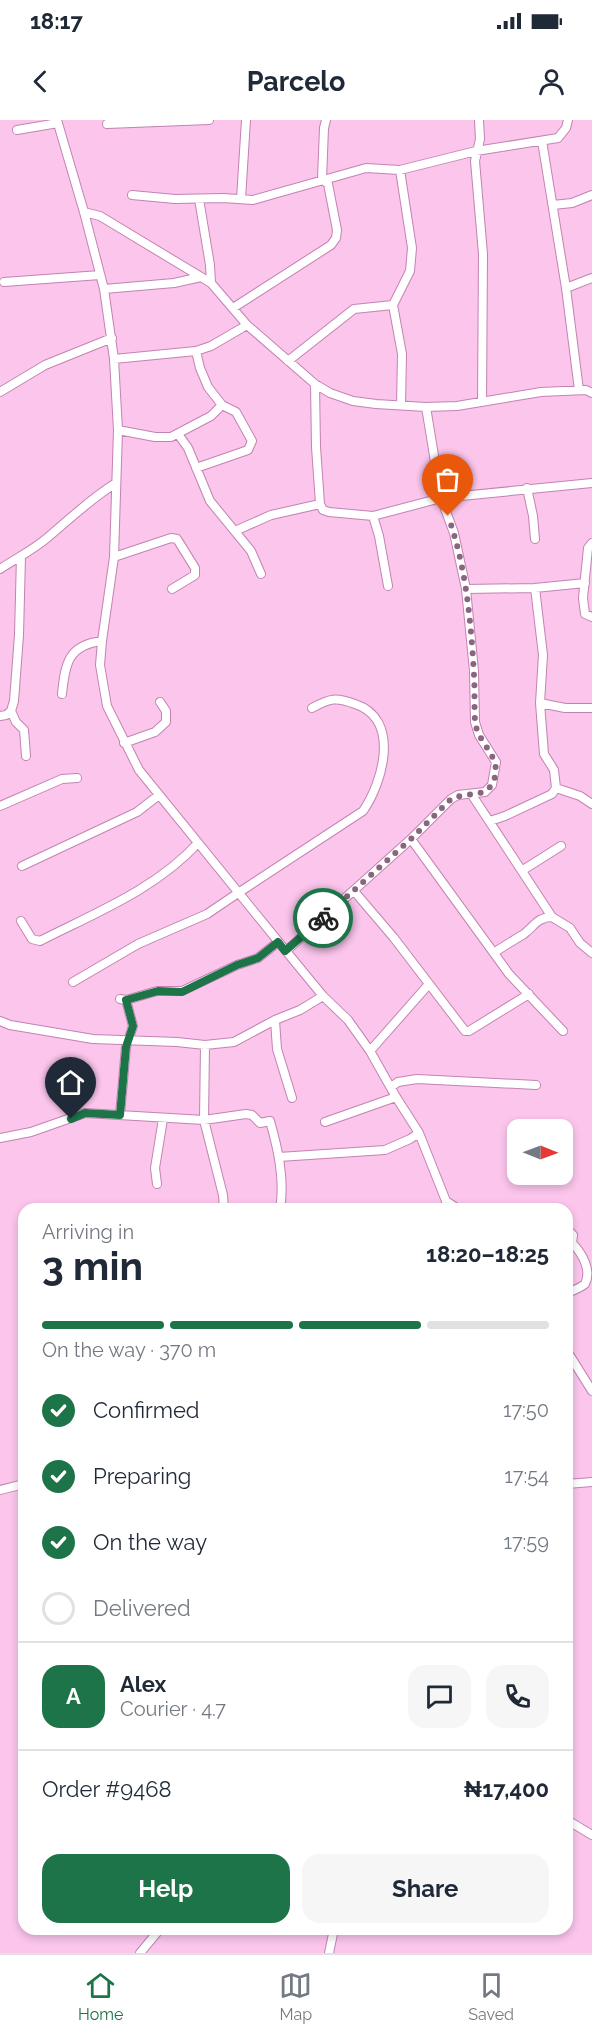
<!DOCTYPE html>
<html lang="en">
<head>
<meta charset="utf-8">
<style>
  :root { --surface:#fff; --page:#f6f6f7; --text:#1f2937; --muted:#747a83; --line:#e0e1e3; --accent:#1c7448 }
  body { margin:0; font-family:Raleway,sans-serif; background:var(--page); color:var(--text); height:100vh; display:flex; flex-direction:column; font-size:22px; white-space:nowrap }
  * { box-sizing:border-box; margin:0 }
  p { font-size:20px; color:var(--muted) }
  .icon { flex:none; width:33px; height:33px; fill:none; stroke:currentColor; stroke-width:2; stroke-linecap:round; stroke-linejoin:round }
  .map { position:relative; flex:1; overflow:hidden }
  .panel { position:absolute; left:18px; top:1083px; width:555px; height:732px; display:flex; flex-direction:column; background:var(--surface); border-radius:18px; box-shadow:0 3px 9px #0003 }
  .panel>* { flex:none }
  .needle { width:39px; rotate:91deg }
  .fabs { position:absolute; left:507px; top:999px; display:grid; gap:12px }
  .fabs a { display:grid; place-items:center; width:66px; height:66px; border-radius:12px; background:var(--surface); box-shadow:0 3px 9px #0003; font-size:30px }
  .pin { position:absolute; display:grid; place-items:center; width:51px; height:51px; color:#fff; margin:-62px -26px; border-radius:50% 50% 50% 0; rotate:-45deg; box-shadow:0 0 6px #0007 }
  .pin .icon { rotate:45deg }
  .courier { position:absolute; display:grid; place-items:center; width:60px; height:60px; margin:-30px; border:4px solid #1c7448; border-radius:50%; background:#fff; color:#222; box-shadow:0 2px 8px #0007 }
  .headline em { font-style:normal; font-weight:700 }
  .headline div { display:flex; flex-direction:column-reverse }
  .headline { display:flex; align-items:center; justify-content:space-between; height:102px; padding:0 24px }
  h1 { font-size:39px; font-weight:700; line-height:45px }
  .bar { display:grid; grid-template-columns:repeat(4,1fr); gap:9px 6px; align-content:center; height:72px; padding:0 24px }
  .bar i { height:8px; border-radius:4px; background:var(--line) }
  .bar .on { background:var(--accent) }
  .bar p { grid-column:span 4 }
  .line { display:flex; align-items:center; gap:15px; padding:0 24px; border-top:2px solid var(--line) }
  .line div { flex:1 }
  .round { display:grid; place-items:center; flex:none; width:63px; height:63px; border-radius:18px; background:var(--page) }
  ol { padding:0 24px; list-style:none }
  li { display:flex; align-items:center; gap:18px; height:66px }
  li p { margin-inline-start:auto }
  li .icon { padding:6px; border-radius:50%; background:var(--accent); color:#fff; stroke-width:4 }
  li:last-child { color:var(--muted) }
  li i { width:33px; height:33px; border:3px solid var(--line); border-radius:50% }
  .action { display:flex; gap:12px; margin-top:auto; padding:12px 24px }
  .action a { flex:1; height:69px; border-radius:18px; background:var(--accent); color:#fff; font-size:24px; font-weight:700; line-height:69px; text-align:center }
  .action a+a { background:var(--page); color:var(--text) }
  .status { display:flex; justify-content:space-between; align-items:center; height:42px; padding:0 30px; background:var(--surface); direction:ltr }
  .status svg { height:16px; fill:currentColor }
  header { display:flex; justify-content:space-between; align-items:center; height:78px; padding:0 24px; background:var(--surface); font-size:27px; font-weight:700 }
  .tab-bar { display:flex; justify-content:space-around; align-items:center; height:84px; border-top:2px solid var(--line); background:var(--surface); font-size:16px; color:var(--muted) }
  .tab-bar a { display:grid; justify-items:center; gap:3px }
  .tab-bar .on { color:var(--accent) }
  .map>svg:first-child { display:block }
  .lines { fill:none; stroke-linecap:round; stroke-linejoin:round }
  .minor-casing { stroke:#c383b2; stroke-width:10 }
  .minor { stroke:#fff; stroke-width:8 }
  .done { stroke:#89657f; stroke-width:6; stroke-dasharray:0 10.8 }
  .route { stroke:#1c7448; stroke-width:8 }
</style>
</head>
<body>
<div class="status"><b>18:17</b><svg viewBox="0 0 49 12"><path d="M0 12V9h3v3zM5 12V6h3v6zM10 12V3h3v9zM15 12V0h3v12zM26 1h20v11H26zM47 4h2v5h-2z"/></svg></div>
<header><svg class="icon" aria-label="back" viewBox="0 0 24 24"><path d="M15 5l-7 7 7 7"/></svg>Parcelo<svg class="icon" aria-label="person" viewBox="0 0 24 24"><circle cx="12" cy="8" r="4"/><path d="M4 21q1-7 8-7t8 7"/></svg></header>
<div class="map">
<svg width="592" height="1833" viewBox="0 0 592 1833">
  <rect width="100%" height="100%" fill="#fbc5ec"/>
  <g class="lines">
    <g class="minor-casing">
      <path id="minor" d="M57,0L84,92L104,169L114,239L118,310L114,437L102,521L100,545L107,586L139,650L286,831L323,876L348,900L370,931L396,977L419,1013L446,1081V1089
        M479,0L480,19L475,41L483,134L482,282
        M107,4L209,0
        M17,10L58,3
        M542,21L566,168L579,270
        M400,50L412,128L410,151L393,185L402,234L401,285
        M132,75L175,79L223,78L253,80L366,48L400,50L476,31L558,18L566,8L568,0
        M199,79L210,145L211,163
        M241,79L246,0
        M553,85L572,83L592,75
        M84,92L100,96L211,163L247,205L315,264L330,273L353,281L376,284L426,287L457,286L541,272L586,270L592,273
        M4,162L100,155
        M566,168L592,158
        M104,169L174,163L201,157
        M233,188L331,125L336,118L337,110L328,64L322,59L324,8L326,0
        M196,231L200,248L208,267L222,285L236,292L252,321L248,330L196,348
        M114,239L196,231L211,226L247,205
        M288,241L354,189L393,185
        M315,264L316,327L320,384L323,390L329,392L373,396L441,378L592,363
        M0,272L45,245L112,218
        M118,310L155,317H171L211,296L222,285
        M178,314L188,328L210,381L251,431L261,454
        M527,368L533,396L535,419
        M373,396L379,416L388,466
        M235,411L271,395L320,384
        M592,423L588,428L583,478L585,494L592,497
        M21,436L19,515L14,581L11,591L16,602L24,610L26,636
        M114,437L171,418L177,419L195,448V455L172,469
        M0,449C15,439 33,430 47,418C70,399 90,379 116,363
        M466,469L535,468L585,463
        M62,574C65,544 68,525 102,521
        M540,583L565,588H592
        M0,596L6,595L11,591
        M124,623L155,612L166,602V591L160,582
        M556,668L580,676L592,684
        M472,675L552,797L570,808L580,823L592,833
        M0,686L62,659L77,658
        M490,701L505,696L552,674L556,668L554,650L544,634L540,583L543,535L535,468
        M411,719L509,854L563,911
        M22,746L137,692L159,675
        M523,750L561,726
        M354,771L394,818L465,911H469L529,874
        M21,801L32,819L40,821C95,793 156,769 198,723
        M286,831L411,719L451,679L458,675L485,672L492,665L496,642L479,615L475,602L474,551L466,469L454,413L441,378L426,287
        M495,832C504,826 514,820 524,814C534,806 538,797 552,797
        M73,862L138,824L207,794L238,773L363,691C383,662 401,599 355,584C336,577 330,578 312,588
        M120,879L126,880L157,871H182L237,845L258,838L278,822
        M275,900L277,929L292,978
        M0,901L10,905L93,919L177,922L205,925L234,922L275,900L300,890L323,876
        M205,925L204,1000L223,1075L224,1089
        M370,931L429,864
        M391,967L398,962L417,959L536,965
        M120,995L126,927L133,906L126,880
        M325,1002L396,977
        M0,1018L31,1012L85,993L204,1000L246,994L252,995L260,1003L270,1001C278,1029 285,1060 280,1089
        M279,1037L385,1030L410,1019L419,1013
        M157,1064L155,1048L163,999
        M446,1081L458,1089
        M567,1109L573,1115L572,1123C582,1133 592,1150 585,1164C580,1168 572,1171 567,1173
        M567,1231L592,1271
        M567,1364L592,1362
        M0,1370L24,1364
        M567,1700L592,1715
        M140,1833L160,1809
        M329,1833L334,1809"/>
    </g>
    <use href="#minor" class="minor"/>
  </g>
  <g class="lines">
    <path class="done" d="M323,798L411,719L451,679C464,672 485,678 492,664C506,638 477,625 475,601C474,586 475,570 474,555C471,502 466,446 448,396"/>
    <path class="route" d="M71,999L85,993L120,995L126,927L133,906L126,880L158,871L182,872L237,845L258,838L278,822L285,831L323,798"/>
  </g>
</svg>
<div class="fabs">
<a><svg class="needle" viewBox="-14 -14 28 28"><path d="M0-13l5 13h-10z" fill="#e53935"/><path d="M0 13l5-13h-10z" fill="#747a83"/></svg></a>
</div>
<div class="pin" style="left:448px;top:396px;background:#ea580c"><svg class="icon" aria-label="bag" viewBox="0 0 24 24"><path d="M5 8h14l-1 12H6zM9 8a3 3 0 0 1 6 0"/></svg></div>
<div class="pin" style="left:71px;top:999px;background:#1f2937"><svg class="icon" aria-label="home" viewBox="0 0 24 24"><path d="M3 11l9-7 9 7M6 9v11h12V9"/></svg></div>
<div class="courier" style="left:323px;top:798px"><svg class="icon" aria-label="bike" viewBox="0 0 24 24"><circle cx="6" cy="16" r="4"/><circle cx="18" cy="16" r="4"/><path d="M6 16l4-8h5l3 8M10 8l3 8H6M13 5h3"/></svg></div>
<section class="panel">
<div class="headline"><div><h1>3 min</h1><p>Arriving in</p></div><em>18:20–18:25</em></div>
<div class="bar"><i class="on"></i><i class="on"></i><i class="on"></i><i></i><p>On the way · 370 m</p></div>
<ol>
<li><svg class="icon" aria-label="check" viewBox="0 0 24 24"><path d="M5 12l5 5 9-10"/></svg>Confirmed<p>17:50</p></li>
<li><svg class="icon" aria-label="check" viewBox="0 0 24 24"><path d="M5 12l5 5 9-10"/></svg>Preparing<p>17:54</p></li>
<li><svg class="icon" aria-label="check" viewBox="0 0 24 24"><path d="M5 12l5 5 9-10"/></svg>On the way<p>17:59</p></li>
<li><i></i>Delivered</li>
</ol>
<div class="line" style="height:108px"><b class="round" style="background:var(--accent);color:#fff">A</b><div><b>Alex</b><p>Courier · 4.7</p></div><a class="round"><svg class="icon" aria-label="chat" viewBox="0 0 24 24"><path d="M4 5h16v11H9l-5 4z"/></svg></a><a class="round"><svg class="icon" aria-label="phone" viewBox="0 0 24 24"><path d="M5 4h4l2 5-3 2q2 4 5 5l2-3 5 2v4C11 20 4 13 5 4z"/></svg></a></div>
<div class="line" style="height:78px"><div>Order #9468</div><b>₦17,400</b></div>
<div class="action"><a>Help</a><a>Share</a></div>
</section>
</div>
<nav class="tab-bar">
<a class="on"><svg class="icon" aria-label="home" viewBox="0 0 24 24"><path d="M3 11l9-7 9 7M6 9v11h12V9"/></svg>Home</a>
<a><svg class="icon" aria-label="map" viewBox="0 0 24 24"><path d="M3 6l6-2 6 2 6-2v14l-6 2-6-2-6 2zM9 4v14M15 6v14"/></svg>Map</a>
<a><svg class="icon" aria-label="saved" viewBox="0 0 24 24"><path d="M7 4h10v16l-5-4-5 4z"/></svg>Saved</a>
</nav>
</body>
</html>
